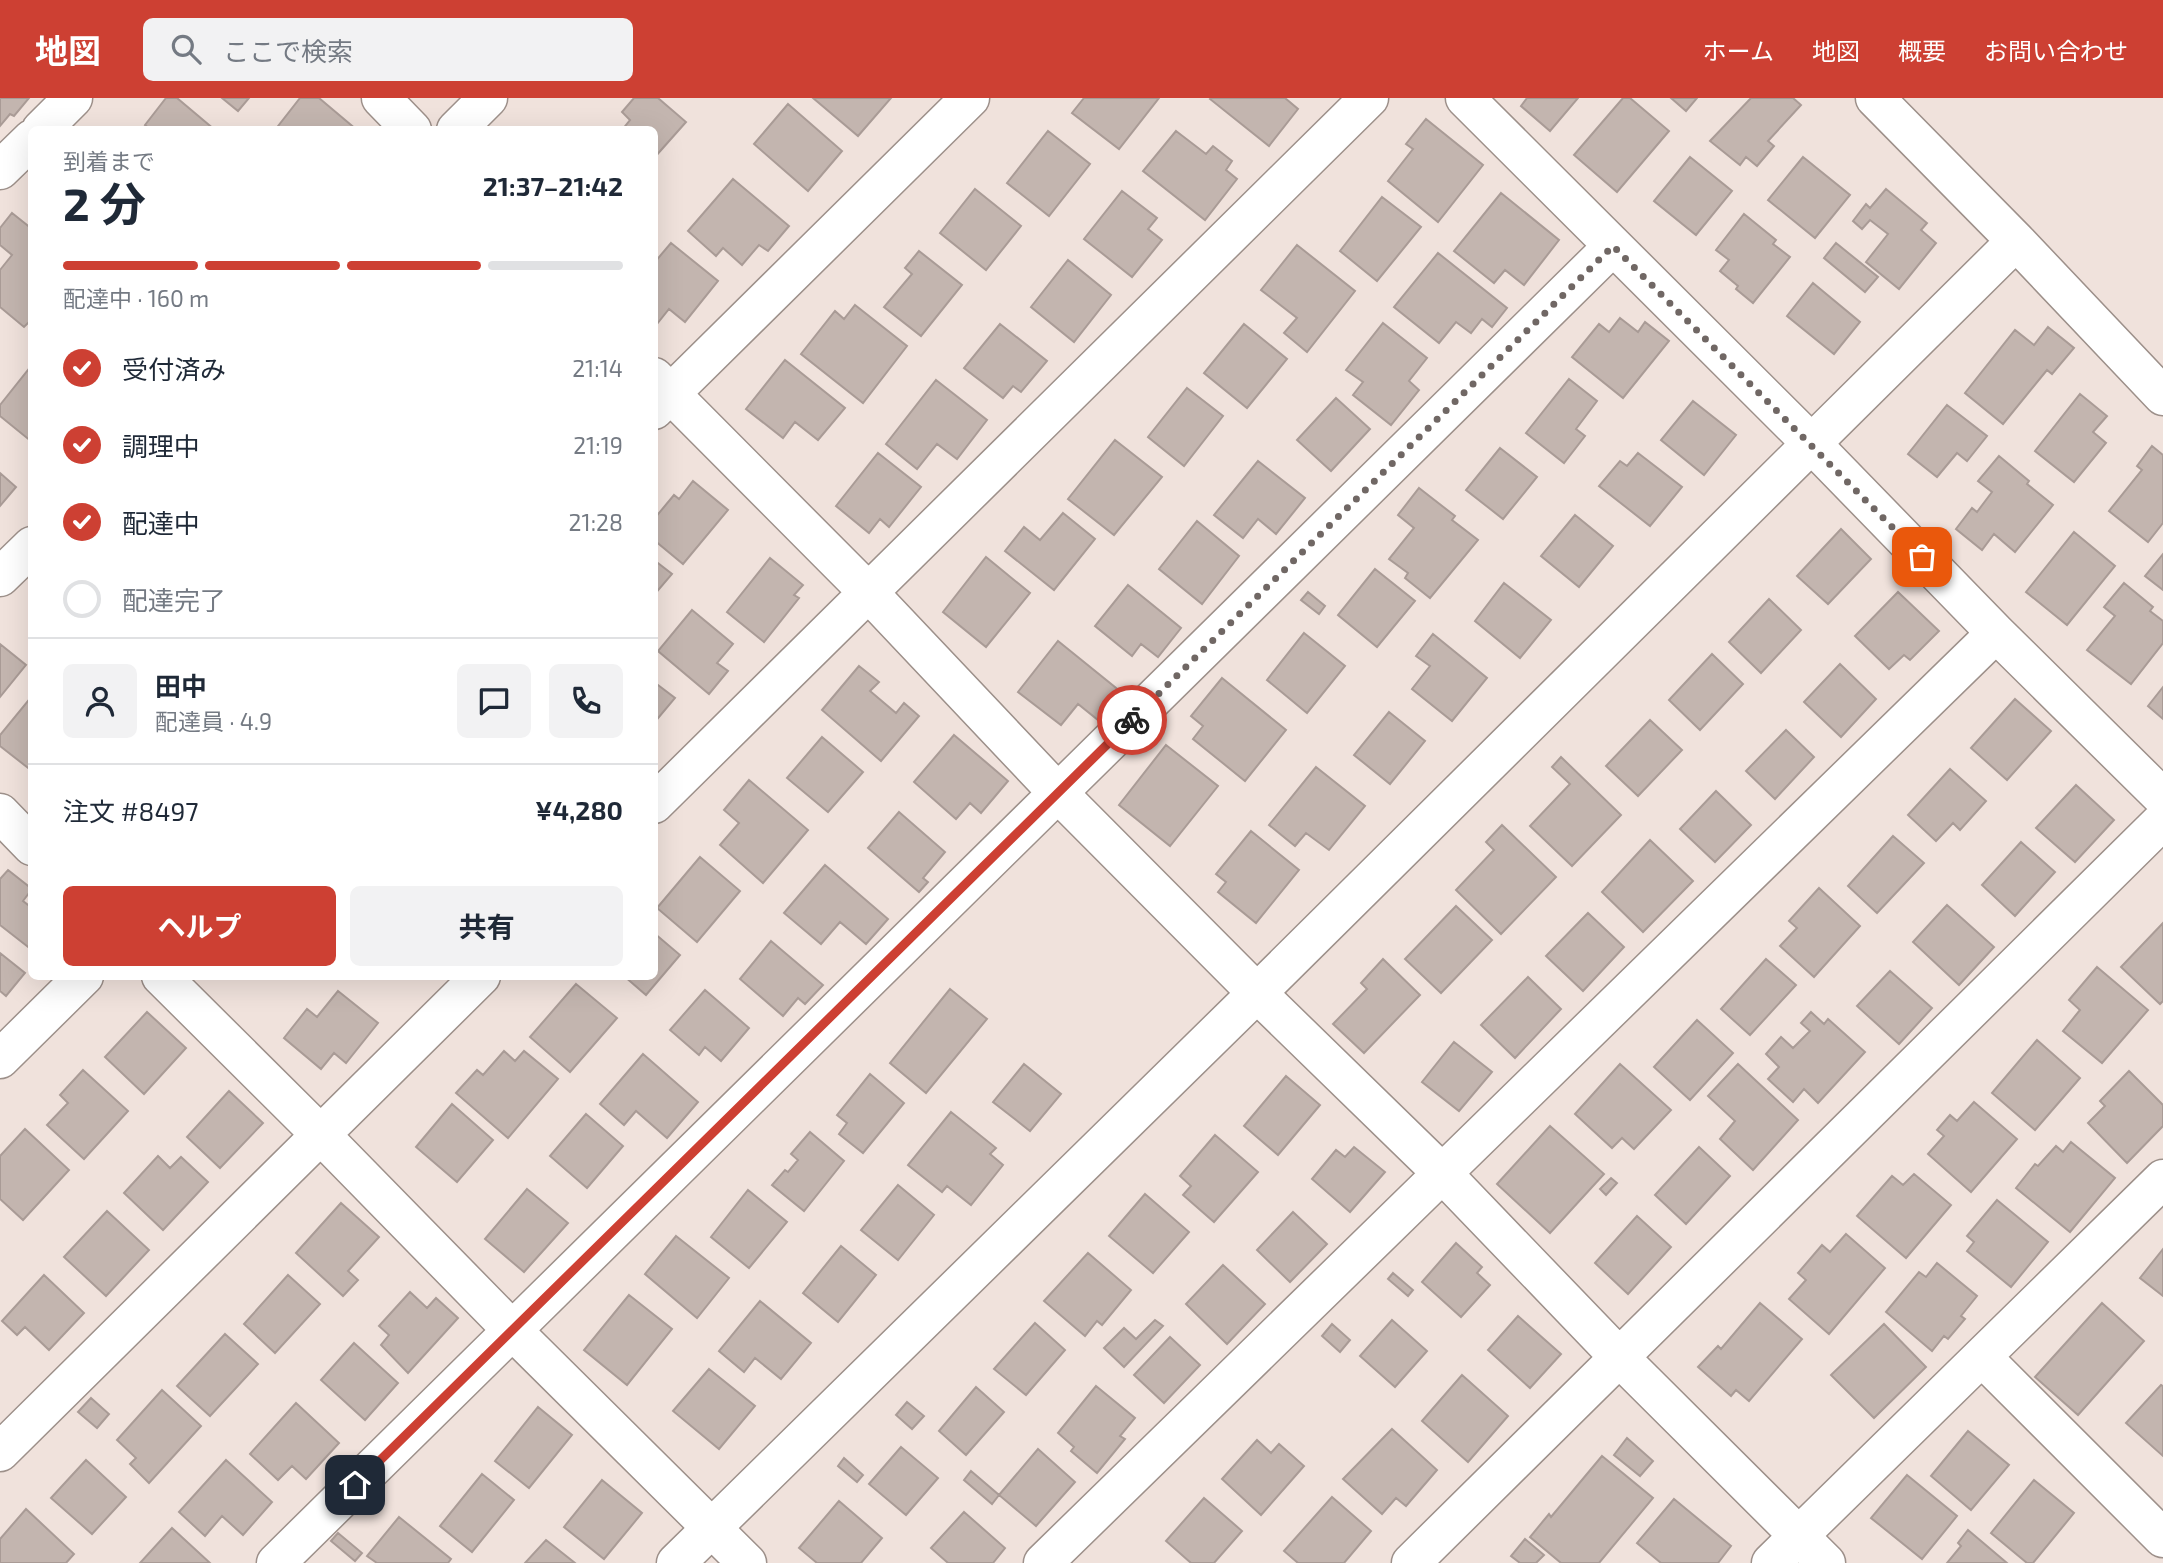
<!DOCTYPE html>
<html lang="ja">
<head>
<meta charset="utf-8">
<style>
  :root { --surface:#fff; --page:#f2f2f3; --text:#1f2937; --muted:#747a83; --line:#e0e1e3; --accent:#cd4033 }
  body { margin:0; font-family:"Exo 2","Noto Sans JP",sans-serif; background:var(--page); color:var(--text); height:100vh; display:flex; flex-direction:column; font-size:26px; white-space:nowrap }
  * { box-sizing:border-box; margin:0 }
  p { font-size:23px; color:var(--muted) }
  .icon { flex:none; width:38px; height:38px; fill:none; stroke:currentColor; stroke-width:2; stroke-linecap:round; stroke-linejoin:round }
  .map { position:relative; flex:1; overflow:hidden }
  .drawer { position:absolute; left:28px; top:28px; width:630px; height:854px; display:flex; flex-direction:column; background:var(--surface); border-radius:10px; box-shadow:0 7px 28px #0002 }
  .drawer>* { flex:none }
  .pin { position:absolute; display:grid; place-items:center; width:60px; height:60px; color:#fff; margin:-30px; border-radius:14px; box-shadow:0 4px 10px #0006 }
  .courier { position:absolute; display:grid; place-items:center; width:70px; height:70px; margin:-35px; border:5px solid #cd4033; border-radius:50%; background:#fff; color:#222; box-shadow:0 2px 9px #0007 }
  .overview em { font-style:normal; font-weight:700 }
  .overview div { display:flex; flex-direction:column-reverse }
  .overview { display:flex; align-items:center; justify-content:space-between; height:119px; padding:0 35px }
  h1 { font-size:46px; font-weight:700; line-height:52px }
  .bar { display:grid; grid-template-columns:repeat(4,1fr); gap:10px 7px; align-content:center; height:84px; padding:0 35px }
  .bar i { height:9px; border-radius:5px; background:var(--line) }
  .bar .on { background:var(--accent) }
  .bar p { grid-column:span 4 }
  .line { display:flex; align-items:center; gap:18px; padding:0 35px; border-top:2px solid var(--line) }
  .line div { flex:1 }
  .round { display:grid; place-items:center; flex:none; width:74px; height:74px; border-radius:10px; background:var(--page) }
  ol { padding:0 35px; list-style:none }
  li { display:flex; align-items:center; gap:21px; height:77px }
  li p { margin-inline-start:auto }
  li .icon { padding:7px; border-radius:50%; background:var(--accent); color:#fff; stroke-width:4 }
  li:last-child { color:var(--muted) }
  li i { width:38px; height:38px; border:4px solid var(--line); border-radius:50% }
  .cta { display:flex; gap:14px; margin-top:auto; padding:14px 35px }
  .cta a { flex:1; height:80px; border-radius:10px; background:var(--accent); color:#fff; font-size:28px; font-weight:700; line-height:80px; text-align:center }
  .cta a+a { background:var(--page); color:var(--text) }
  header { display:flex; align-items:center; gap:42px; box-sizing:border-box; height:98px; padding:0 35px; background:var(--accent); color:#fff }
  header strong { font-size:33px }
  nav { display:flex; gap:38px; margin-inline-start:auto; font-size:24px }
  .search { width:490px; height:63px; background:var(--page); display:flex; align-items:center; gap:18px; box-sizing:border-box; padding:0 24px; border-radius:10px; color:var(--muted); font-size:26px }
  .map>svg:first-child { display:block }
  .building { fill:#c3b5af; stroke:#a99b96; stroke-width:2 }
  .lines { fill:none; stroke-linecap:round; stroke-linejoin:round }
  .minor-casing { stroke:#9d908a; stroke-width:41 }
  .tertiary-casing { stroke:#9d908a; stroke-width:41 }
  .minor { stroke:#fff; stroke-width:38 }
  .tertiary { stroke:#fff; stroke-width:38 }
  .done { stroke:#706764; stroke-width:7; stroke-dasharray:0 12.6 }
  .route { stroke:#cd4033; stroke-width:9 }
</style>
</head>
<body>
<header>
<strong>地図</strong>
<div class="search"><svg class="icon" aria-label="search" viewBox="0 0 24 24"><circle cx="10" cy="10" r="6"/><path d="M15 15l6 6"/></svg>ここで検索</div>
<nav><a>ホーム</a><a>地図</a><a>概要</a><a>お問い合わせ</a></nav>
</header>
<div class="map">
<svg width="2163" height="1465" viewBox="0 0 2163 1465">
  <rect width="100%" height="100%" fill="#f0e2dc"/>
  <path class="building" d="M0,0H29L14,18L10,16L0,28Z
    M166,0H177L215,32H151L145,27Z
    M222,0H249L238,13Z
    M300,0H319L357,32H275Z
    M634,0H658L686,24L654,60V32H622L630,22L622,14Z
    M813,0H891L858,38Z
    M1084,0H1159L1119,51L1072,15Z
    M1211,0H1285L1298,11L1269,48L1210,1Z
    M1527,0H1578L1550,33L1521,8Z
    M1623,0H1630L1669,33L1617,94L1574,57Z
    M1671,0H1697L1686,13Z
    M1793,0L1801,7L1768,43L1774,48L1757,68L1746,59L1740,67L1710,43L1751,0Z
    M788,6L842,53L808,93L754,46Z
    M1426,21L1483,67L1438,124L1388,83L1413,51L1406,46Z
    M1048,33L1090,66L1049,118L1007,85Z
    M1176,33L1206,56L1213,48L1232,63L1226,72L1237,81L1205,122L1143,73Z
    M1690,59L1732,93L1696,137L1654,103Z
    M1803,59L1850,97L1815,140L1768,102Z
    M733,81L789,128L768,153L759,147L742,167L723,150L716,158L688,133Z
    M975,91L1021,128L986,172L940,135Z
    M1886,91L1927,125L1921,132L1936,145L1899,191L1866,164L1888,136L1870,122L1862,131L1853,123L1866,106L1870,110Z
    M1122,93L1157,120L1148,131L1162,142L1132,179L1084,141Z
    M1501,95L1559,142L1524,187L1505,172L1494,185L1454,153Z
    M1382,99L1421,129L1377,183L1340,153Z
    M12,115L32,131V221L24,229L0,209V172L12,157L0,147V130Z
    M1744,116L1776,142L1773,146L1790,159L1753,205L1736,191L1738,188L1720,173L1729,162L1716,152Z
    M671,145L718,183L685,224L669,211L657,226L654,224V165Z
    M1836,145L1878,179L1865,194L1824,160Z
    M1297,147L1355,193L1307,254L1284,235L1297,220L1261,192Z
    M919,153L962,187L921,238L884,209L912,176L905,170Z
    M1438,155L1507,210L1492,229L1482,221L1471,235L1456,224L1439,245L1394,209Z
    M1068,162L1111,197L1074,244L1031,209Z
    M1813,185L1860,224L1834,256L1787,218Z
    M855,207L907,248L863,305L801,256L835,213L844,221Z
    M1620,220L1638,234L1645,224L1669,243L1623,300L1572,259L1599,226L1609,234Z
    M1383,225L1427,260L1409,283L1419,292L1391,327L1353,297L1363,284L1346,272Z
    M1000,226L1047,263L1021,294L1013,288L1003,300L964,270Z
    M1244,226L1287,261L1247,310L1204,275Z
    M2048,229L2074,250L2052,276L2047,272L2003,326L1965,295L2015,232L2034,247Z
    M785,262L845,310L818,342L795,324L783,340L746,311Z
    M28,272L32,275V344L0,318V307Z
    M1569,281L1597,303L1576,331L1585,338L1564,365L1526,335Z
    M936,282L987,322L957,361L937,346L917,371L886,346Z
    M1187,290L1223,318L1184,368L1148,339Z
    M2080,296L2107,318L2093,334L2106,345L2074,384L2035,353Z
    M1336,300L1370,331L1331,373L1297,342Z
    M1693,303L1736,337L1704,377L1661,342Z
    M1947,307L1987,338L1967,363L1957,355L1937,379L1908,356Z
    M1115,342L1162,379L1114,437L1068,401Z
    M2152,348L2163,357V425L2148,444L2109,413L2142,372L2137,368Z
    M1500,350L1537,379L1503,421L1466,392Z
    M878,355L921,389L889,429L880,421L869,435L836,408Z
    M1638,355L1682,389L1650,428L1599,388L1620,363L1627,368Z
    M1999,358L2029,383L2027,386L2053,407L2015,454L1994,436L1982,452L1956,431L1972,410L1977,414L1992,394L1978,383Z
    M1258,363L1305,400L1276,436L1258,421L1243,440L1214,417Z
    M0,375L16,389L0,408Z
    M693,383L728,412L683,466L654,442V421L674,397L679,401Z
    M1419,390L1455,418L1452,422L1478,442L1430,500L1405,480L1408,475L1389,461L1414,430L1398,417Z
    M1063,415L1095,441L1054,492L1005,453L1024,429L1040,442Z
    M1575,417L1613,448L1579,489L1541,458Z
    M1197,423L1239,458L1202,506L1159,471Z
    M1841,431L1871,461L1828,506L1797,478Z
    M2074,434L2115,468L2067,527L2026,494Z
    M2163,456V492L2145,478Z
    M986,459L1030,495L986,549L943,514Z
    M770,460L803,487L794,497L799,500L764,544L727,514Z
    M654,462L672,476L654,497Z
    M1375,471L1415,503L1377,549L1338,517Z
    M1504,485L1551,522L1520,560L1475,523Z
    M2124,485L2153,509L2150,513L2163,523V545L2131,586L2087,552L2115,518L2104,509Z
    M1128,487L1181,530L1158,559L1141,546L1132,558L1095,528Z
    M1308,494L1325,508L1319,516L1301,502Z
    M1898,494L1939,533L1910,562L1904,557L1889,571L1855,538Z
    M1769,501L1801,532L1761,575L1729,544Z
    M692,512L733,546L717,565L728,573L709,596L658,553Z
    M1304,535L1345,568L1307,615L1267,582Z
    M1433,536L1487,580L1452,623L1412,591L1430,568L1416,558Z
    M1058,543L1121,594L1098,622L1078,606L1061,627L1018,594Z
    M0,546L26,567L0,599Z
    M1712,556L1743,586L1700,632L1669,602Z
    M1840,566L1876,601L1841,639L1804,604Z
    M859,568L879,584L870,593L896,615L904,605L919,618L881,663L822,612Z
    M1222,580L1286,632L1245,683L1193,641L1203,628L1191,618Z
    M654,584L675,600L654,625Z
    M2163,589V621L2148,608Z
    M32,598V673L0,648V637Z
    M2015,601L2051,633L2007,682L1971,650Z
    M1389,614L1425,643L1390,686L1354,657Z
    M1650,622L1682,652L1638,698L1606,668Z
    M1786,632L1814,659L1775,701L1746,673Z
    M954,637L1008,683L981,715L970,705L956,721L914,684Z
    M822,639L863,674L828,714L787,680Z
    M1166,647L1218,688L1170,748L1119,707Z
    M1561,659L1621,717L1572,768L1530,728L1570,686L1552,669Z
    M1316,669L1365,708L1329,752L1306,735L1295,748L1269,727Z
    M1950,671L1986,703L1960,732L1953,725L1936,743L1908,717Z
    M749,682L808,732L763,785L720,747L739,725L724,712Z
    M2076,687L2114,722L2075,764L2036,730Z
    M1716,693L1751,727L1715,764L1680,731Z
    M899,714L945,754L923,780L928,784L919,794L868,750Z
    M1502,727L1556,779L1501,836L1456,792L1494,752L1486,744Z
    M1251,733L1299,772L1256,825L1218,794L1226,784L1216,776Z
    M1893,738L1924,765L1877,815L1848,788Z
    M1650,742L1693,783L1643,834L1602,794Z
    M2021,744L2055,774L2015,818L1982,787Z
    M700,759L740,793L697,844L657,810Z
    M825,767L888,821L866,846L840,824L821,846L784,815Z
    M8,772L32,791L23,803L32,810V852L0,827V781Z
    M1819,790L1860,828L1814,879L1780,848L1797,830L1789,823Z
    M1947,807L1994,849L1959,887L1913,844Z
    M1456,808L1492,842L1441,895L1405,861Z
    M1588,815L1624,849L1583,893L1546,858Z
    M2163,825V903L2160,906L2121,869Z
    M654,835L680,857L646,897L624,878H654Z
    M771,843L823,887L805,906L798,900L783,918L740,881Z
    M0,855L25,875L6,898L0,893Z
    M1383,861L1420,897L1364,955L1333,926L1367,891L1361,885Z
    M1766,861L1796,887L1750,937L1721,911Z
    M2097,869L2148,912L2102,965L2063,933L2080,912L2069,902Z
    M1890,873L1932,910L1899,946L1857,908Z
    M1528,879L1561,911L1515,960L1481,927Z
    M576,886L617,920L570,974L530,939Z
    M950,891L987,921L926,995L890,965Z
    M705,892L749,930L721,963L705,949L699,957L670,932Z
    M338,893L378,925L346,965L334,955L321,971L284,940L307,911L317,919Z
    M147,914L186,950L144,996L105,959Z
    M1811,914L1824,926L1828,921L1865,954L1818,1005L1804,991L1793,1004L1768,981L1779,969L1766,956L1781,939L1793,950L1810,933L1801,925Z
    M1697,922L1733,955L1690,1002L1654,969Z
    M2037,942L2080,980L2035,1032L1992,995Z
    M1454,944L1492,974L1459,1013L1422,984Z
    M504,953L515,963L524,953L558,981L508,1040L456,995L477,972L483,977Z
    M643,956L698,1004L667,1040L636,1013L624,1027L600,1006Z
    M1024,966L1061,996L1030,1033L993,1004Z
    M1620,966L1671,1012L1634,1051L1622,1040L1612,1050L1575,1016Z
    M1738,966L1798,1022L1753,1072L1720,1041L1735,1023L1708,998Z
    M83,972L128,1013L84,1061L47,1027L68,1005L60,997Z
    M2129,973L2163,1007V1028L2127,1065L2088,1025L2105,1008L2100,1003Z
    M870,976L904,1005L863,1055L839,1036L847,1025L837,1017Z
    M1286,978L1320,1007L1278,1057L1244,1028Z
    M229,993L263,1025L220,1070L187,1039Z
    M1974,1004L2017,1041L1971,1094L1928,1056L1944,1038L1937,1032L1950,1017L1957,1023Z
    M452,1006L493,1042L457,1084L416,1049Z
    M951,1014L996,1050L990,1056L1003,1067L971,1107L947,1088L942,1094L908,1067Z
    M586,1016L623,1048L587,1090L550,1058Z
    M1550,1028L1604,1076L1550,1135L1497,1086Z
    M25,1031L69,1072L23,1122L0,1101V1058Z
    M810,1034L844,1063L804,1113L772,1087L785,1072L788,1074L798,1062L791,1056Z
    M1215,1037L1258,1074L1214,1124L1183,1097L1191,1088L1180,1078Z
    M2071,1044L2115,1080L2070,1134L2016,1090L2035,1066L2038,1068L2056,1048L2063,1054Z
    M1354,1049L1385,1074L1350,1114L1312,1081L1336,1052L1345,1059Z
    M1699,1049L1730,1078L1686,1126L1655,1097Z
    M158,1058L170,1070L181,1059L208,1084L163,1132L124,1095Z
    M1914,1076L1951,1107L1906,1160L1857,1118L1892,1078L1903,1087Z
    M1611,1080L1617,1085L1606,1097L1600,1091Z
    M898,1087L934,1117L898,1162L861,1132Z
    M527,1091L568,1125L524,1174L485,1141Z
    M748,1092L787,1124L749,1170L711,1139Z
    M1145,1096L1189,1134L1153,1175L1109,1138Z
    M1997,1102L2048,1144L2011,1189L1967,1153L1974,1144L1967,1138Z
    M341,1105L379,1139L348,1173L358,1182L343,1198L296,1155Z
    M107,1113L149,1152L106,1198L64,1159Z
    M1293,1114L1327,1146L1290,1184L1257,1152Z
    M1637,1118L1671,1149L1628,1196L1595,1165Z
    M1846,1136L1885,1170L1829,1236L1789,1201L1806,1182L1798,1175L1822,1147L1830,1154Z
    M676,1138L729,1180L697,1220L645,1176Z
    M1456,1145L1482,1169L1477,1175L1490,1187L1461,1219L1422,1184Z
    M841,1148L876,1177L838,1224L803,1195Z
    M2163,1151V1198L2140,1180Z
    M1088,1155L1131,1192L1102,1227L1097,1223L1085,1238L1044,1203Z
    M1937,1165L1977,1198L1961,1218L1965,1221L1948,1241L1944,1238L1932,1253L1886,1214L1919,1174L1926,1179Z
    M1223,1167L1265,1206L1227,1246L1186,1206Z
    M1393,1175L1413,1192L1408,1198L1388,1181Z
    M44,1177L84,1215L49,1252L25,1229L17,1237L2,1223Z
    M288,1177L320,1206L275,1255L244,1226Z
    M410,1194L427,1210L436,1200L458,1220L408,1275L381,1247L389,1237L379,1228Z
    M629,1197L672,1231L627,1287L584,1252Z
    M760,1203L811,1245L781,1281L755,1260L744,1274L719,1253Z
    M1760,1205L1802,1241L1749,1303L1736,1292L1731,1298L1698,1269L1718,1248L1721,1251Z
    M2102,1205L2144,1243L2078,1317L2035,1279Z
    M1518,1218L1561,1256L1530,1290L1488,1252Z
    M1155,1222L1163,1228L1124,1269L1104,1250L1124,1230L1136,1241Z
    M1392,1222L1427,1253L1395,1289L1360,1258Z
    M1035,1225L1065,1252L1026,1297L994,1271Z
    M1332,1226L1350,1242L1340,1254L1322,1238Z
    M1884,1226L1926,1269L1874,1320L1831,1277Z
    M225,1236L258,1266L210,1318L177,1288Z
    M1170,1239L1200,1267L1164,1305L1134,1277Z
    M354,1245L398,1285L365,1322L321,1282Z
    M709,1271L755,1308L719,1351L673,1313Z
    M1462,1277L1508,1318L1468,1364L1422,1323Z
    M2161,1287L2163,1288V1358L2126,1325Z
    M1096,1288L1135,1320L1120,1338L1125,1341L1097,1375L1071,1353L1074,1349L1058,1335Z
    M976,1289L1004,1314L966,1357L939,1333Z
    M162,1292L201,1328L149,1385L130,1366L136,1360L117,1342Z
    M91,1300L109,1316L97,1330L78,1314Z
    M907,1304L924,1318L912,1331L896,1317Z
    M296,1305L339,1345L306,1381L292,1368L278,1382L250,1356Z
    M538,1309L572,1337L529,1390L495,1363Z
    M1392,1331L1437,1372L1406,1408L1396,1400L1382,1416L1343,1381Z
    M1968,1333L2009,1367L1971,1412L1931,1378Z
    M1627,1340L1653,1363L1640,1378L1614,1357Z
    M1257,1342L1271,1355L1279,1346L1304,1368L1261,1417L1222,1381Z
    M901,1349L938,1380L906,1417L869,1386Z
    M1038,1351L1075,1384L1036,1428L999,1397Z
    M1602,1358L1653,1400L1599,1465H1561L1530,1439L1549,1416L1551,1419Z
    M844,1360L863,1377L857,1384L838,1368Z
    M86,1362L126,1399L92,1436L51,1400Z
    M226,1362L272,1404L243,1437L222,1418L205,1438L179,1414Z
    M971,1373L999,1397L992,1406L964,1382Z
    M482,1376L514,1402L472,1454L440,1428Z
    M1907,1377L1957,1418L1922,1461L1871,1420Z
    M602,1382L642,1415L604,1461L564,1429Z
    M2034,1382L2074,1415L2033,1465H2027L1991,1435Z
    M1332,1399L1371,1433L1344,1465H1298L1284,1453Z
    M1204,1400L1242,1433L1214,1465H1191L1166,1443Z
    M1674,1401L1731,1448L1718,1465H1661L1637,1445Z
    M839,1403L882,1440L861,1465H817L799,1450Z
    M26,1411L74,1456L66,1465H0V1441Z
    M964,1414L1005,1450L993,1465H948L931,1450Z
    M399,1419L451,1461L448,1465H377L367,1458Z
    M172,1430L210,1465H140Z
    M1968,1432L2007,1465H1947L1961,1448L1958,1445Z
    M338,1435L362,1455L355,1463L331,1443Z
    M1525,1441L1544,1457L1536,1465H1520L1511,1458Z
    M546,1442L575,1465H525Z"/>
  <g class="lines">
    <g class="minor-casing">
      <path id="minor" d="M1465,0L1812,346L1996,535L2163,700
        M41,32L73,0
        M0,72L32,41
        M654,279L868,494L1058,695L1257,895L1443,1076L1620,1260
        M654,312L970,0
        M654,706L1369,0
        M0,715L32,748
        M161,878L321,1037L512,1232L747,1465
        M0,961L84,878
        M1982,1259L2163,1440
        M0,1354L481,878
        M276,1465L1613,148
        M1043,1465L1996,535
        M1411,1465L2163,722
        M1771,1465L2163,1081"/>
    </g>
    <g class="tertiary-casing">
      <path id="tertiary" d="M381,0L412,32
        M1875,0L2016,143L2163,298
        M456,32L488,0
        M0,479L32,448
        M1620,1260L1826,1465
        M676,1465L1257,895L2016,143"/>
    </g>
    <use href="#minor" class="minor"/>
    <use href="#tertiary" class="tertiary"/>
  </g>
  <g class="lines">
    <path class="done" d="M1132,622L1613,148L1922,459"/>
    <path class="route" d="M355,1387L1132,622"/>
  </g>
</svg>
<div class="pin" style="left:1922px;top:459px;background:#ea580c"><svg class="icon" aria-label="bag" viewBox="0 0 24 24"><path d="M5 8h14l-1 12H6zM9 8a3 3 0 0 1 6 0"/></svg></div>
<div class="pin" style="left:355px;top:1387px;background:#1f2937"><svg class="icon" aria-label="home" viewBox="0 0 24 24"><path d="M3 11l9-7 9 7M6 9v11h12V9"/></svg></div>
<div class="courier" style="left:1132px;top:622px"><svg class="icon" aria-label="bike" viewBox="0 0 24 24"><circle cx="6" cy="16" r="4"/><circle cx="18" cy="16" r="4"/><path d="M6 16l4-8h5l3 8M10 8l3 8H6M13 5h3"/></svg></div>
<section class="drawer">
<div class="overview"><div><h1>2 分</h1><p>到着まで</p></div><em>21:37–21:42</em></div>
<div class="bar"><i class="on"></i><i class="on"></i><i class="on"></i><i></i><p>配達中 · 160 m</p></div>
<ol>
<li><svg class="icon" aria-label="check" viewBox="0 0 24 24"><path d="M5 12l5 5 9-10"/></svg>受付済み<p>21:14</p></li>
<li><svg class="icon" aria-label="check" viewBox="0 0 24 24"><path d="M5 12l5 5 9-10"/></svg>調理中<p>21:19</p></li>
<li><svg class="icon" aria-label="check" viewBox="0 0 24 24"><path d="M5 12l5 5 9-10"/></svg>配達中<p>21:28</p></li>
<li><i></i>配達完了</li>
</ol>
<div class="line" style="height:126px"><a class="round"><svg class="icon" aria-label="person" viewBox="0 0 24 24"><circle cx="12" cy="8" r="4"/><path d="M4 21q1-7 8-7t8 7"/></svg></a><div><b>田中</b><p>配達員 · 4.9</p></div><a class="round"><svg class="icon" aria-label="chat" viewBox="0 0 24 24"><path d="M4 5h16v11H9l-5 4z"/></svg></a><a class="round"><svg class="icon" aria-label="phone" viewBox="0 0 24 24"><path d="M5 4h4l2 5-3 2q2 4 5 5l2-3 5 2v4C11 20 4 13 5 4z"/></svg></a></div>
<div class="line" style="height:91px"><div>注文 #8497</div><b>¥4,280</b></div>
<div class="cta"><a>ヘルプ</a><a>共有</a></div>
</section>
</div>
</body>
</html>
